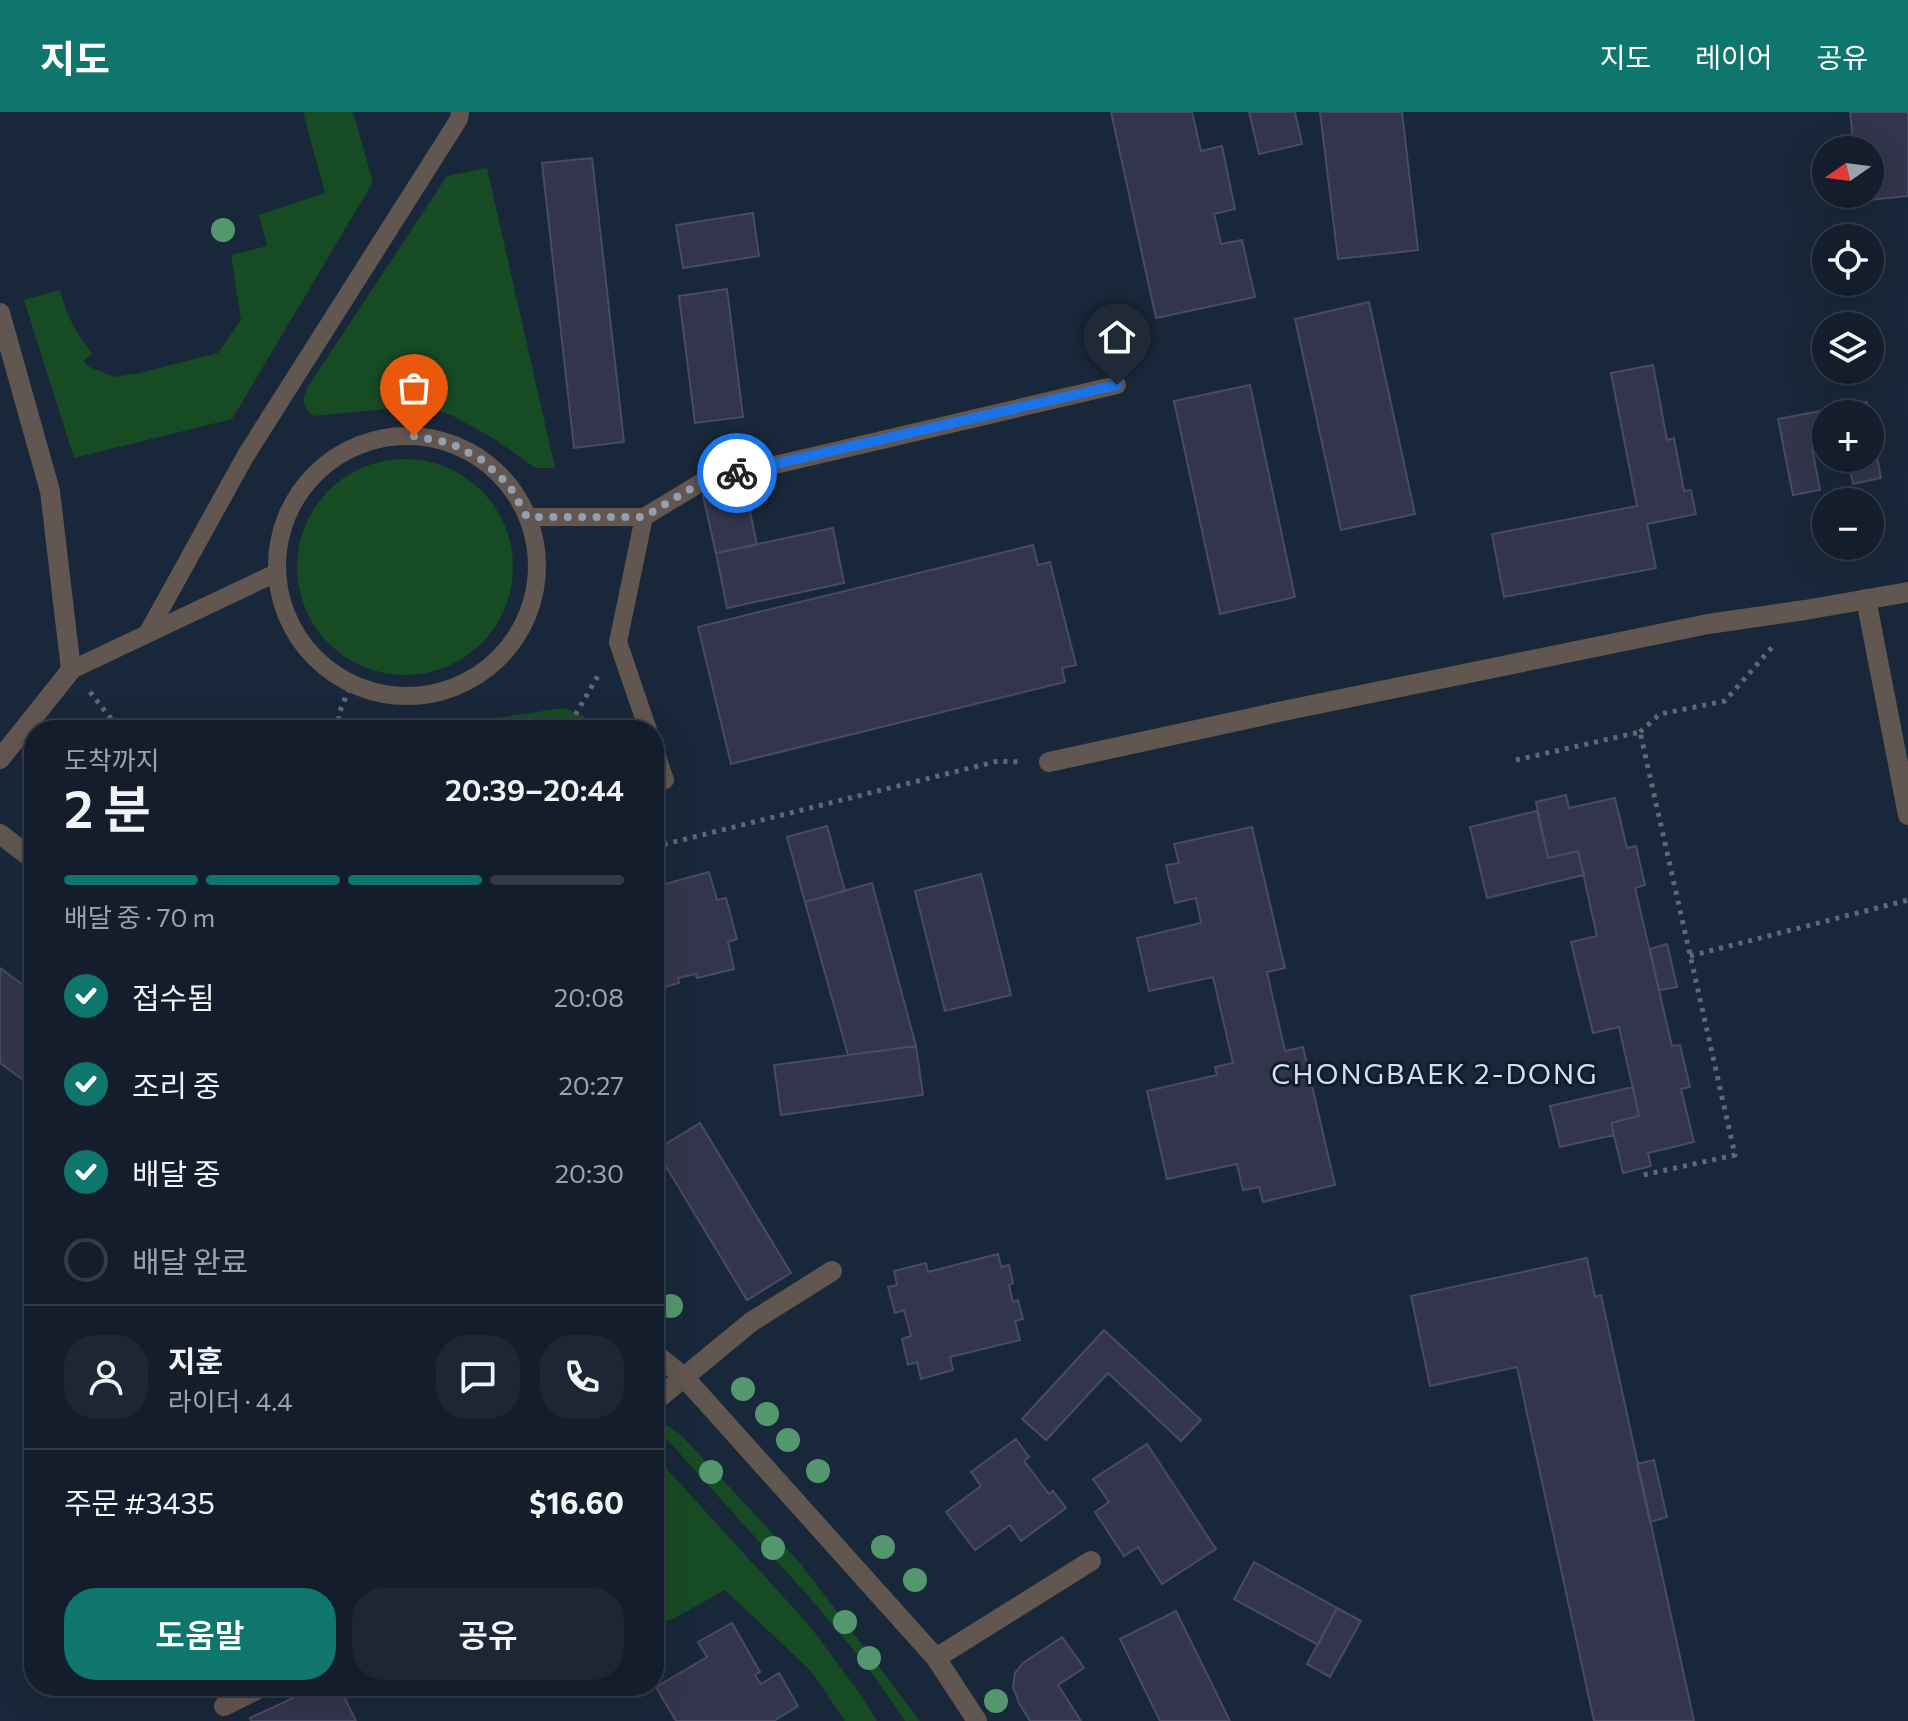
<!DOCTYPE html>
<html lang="ko">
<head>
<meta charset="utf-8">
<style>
  :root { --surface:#131d2c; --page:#1c2634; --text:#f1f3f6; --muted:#9da2a9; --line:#323b48; --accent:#0f766e }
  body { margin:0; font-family:Commissioner,"Noto Sans KR",sans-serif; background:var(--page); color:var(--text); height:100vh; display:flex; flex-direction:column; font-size:30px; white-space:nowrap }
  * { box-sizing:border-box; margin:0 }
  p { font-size:26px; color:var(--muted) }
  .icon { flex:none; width:44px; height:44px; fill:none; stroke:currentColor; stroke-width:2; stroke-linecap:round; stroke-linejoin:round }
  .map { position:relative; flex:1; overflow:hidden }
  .panel { position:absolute; left:24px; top:608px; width:640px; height:976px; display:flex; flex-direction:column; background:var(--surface); border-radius:32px; box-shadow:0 8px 32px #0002,0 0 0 2px var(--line) }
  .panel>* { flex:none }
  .needle { width:52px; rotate:256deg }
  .controls { position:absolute; left:1812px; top:24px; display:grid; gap:16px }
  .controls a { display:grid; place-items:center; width:72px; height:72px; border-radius:50%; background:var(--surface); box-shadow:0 8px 32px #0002,0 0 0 2px var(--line); font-size:40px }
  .pin { position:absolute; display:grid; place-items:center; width:68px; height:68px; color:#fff; margin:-82px -34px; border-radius:50% 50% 50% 0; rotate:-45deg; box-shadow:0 0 8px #0007 }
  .pin .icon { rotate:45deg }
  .courier { position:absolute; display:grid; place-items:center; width:80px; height:80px; margin:-40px; border:6px solid #1a73e8; border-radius:50%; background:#fff; color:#222; box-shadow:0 2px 10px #0007 }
  .summary em { font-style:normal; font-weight:600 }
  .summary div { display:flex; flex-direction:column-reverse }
  .summary { display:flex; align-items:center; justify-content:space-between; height:136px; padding:0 40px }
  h1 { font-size:52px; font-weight:600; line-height:60px }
  .bar { display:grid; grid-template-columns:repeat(4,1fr); gap:12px 8px; align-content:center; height:96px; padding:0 40px }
  .bar i { height:10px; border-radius:6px; background:var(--line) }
  .bar .active { background:var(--accent) }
  .bar p { grid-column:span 4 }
  .line { display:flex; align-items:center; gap:20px; padding:0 40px; border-top:2px solid var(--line) }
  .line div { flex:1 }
  .round { display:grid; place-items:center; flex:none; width:84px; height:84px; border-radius:32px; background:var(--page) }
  ol { padding:0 40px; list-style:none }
  li { display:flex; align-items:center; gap:24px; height:88px }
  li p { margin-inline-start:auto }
  li .icon { padding:8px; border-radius:50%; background:var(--accent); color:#fff; stroke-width:4 }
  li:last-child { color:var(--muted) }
  li i { width:44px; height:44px; border:4px solid var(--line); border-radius:50% }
  .cta { display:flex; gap:16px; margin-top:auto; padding:16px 40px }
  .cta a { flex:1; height:92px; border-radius:32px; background:var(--accent); color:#fff; font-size:32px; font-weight:600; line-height:92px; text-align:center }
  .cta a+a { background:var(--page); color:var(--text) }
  header { display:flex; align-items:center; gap:48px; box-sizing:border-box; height:112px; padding:0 40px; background:var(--accent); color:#fff }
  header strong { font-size:38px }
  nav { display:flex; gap:44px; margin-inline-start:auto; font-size:28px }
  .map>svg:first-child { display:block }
  .green { fill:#174b24 }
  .building { fill:#33354c; stroke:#484b63; stroke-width:2 }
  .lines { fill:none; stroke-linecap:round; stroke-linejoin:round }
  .path { stroke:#5c697a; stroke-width:5; stroke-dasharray:4 6; stroke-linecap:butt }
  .service { stroke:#625750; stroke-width:18 }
  .minor { stroke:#625750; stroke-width:20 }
  .tertiary { stroke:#625750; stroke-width:20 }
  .tree { fill:#54976f }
  .done { stroke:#939fae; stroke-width:8; stroke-dasharray:0 14.4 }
  .route { stroke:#1a73e8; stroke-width:10 }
  .labels { text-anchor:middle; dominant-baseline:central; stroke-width:6; stroke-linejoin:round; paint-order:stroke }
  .quarter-label { font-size:28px; letter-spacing:2px; fill:#d5dfec; stroke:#101d30 }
</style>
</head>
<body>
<header>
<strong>지도</strong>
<nav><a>지도</a><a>레이어</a><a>공유</a></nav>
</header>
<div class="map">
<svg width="1908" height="1609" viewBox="0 0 1908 1609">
  <rect width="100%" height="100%" fill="#19273a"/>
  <path class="green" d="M303,0H353L373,70L232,307L74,346L24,188L60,178C66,203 76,221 92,241L83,249L89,255L115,265L140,261L218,241L241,208L231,143L267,134L259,103L325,81Z
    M487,56L555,356H536L491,325L453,304L432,296L407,295L313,304C301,293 302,286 309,273L447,64Z
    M297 455a108 108 0 1 1 216 0a108 108 0 1 1-216 0Z
    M564,596L584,604L589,618H414Z
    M654,1313L668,1314L681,1323L800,1451L920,1609H905L867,1554L811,1487Z
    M654,1343L809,1513L858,1579L877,1609H845L811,1559L725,1478L671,1508L661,1511L654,1500Z"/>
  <path class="building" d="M1111,0H1192L1201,39L1222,34L1235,97L1214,102L1221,132L1242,128L1255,185L1156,206Z
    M1249,0H1295L1302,32L1259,42Z
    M1320,0H1402L1418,138L1338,147Z
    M1850,0H1908V84L1859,89L1858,82H1870V38H1854Z
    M592,46L624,330L574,336L542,51Z
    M753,101L759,144L683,156L676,113Z
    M727,177L743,305L695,311L679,184Z
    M1369,190L1415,402L1341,418L1295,207Z
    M1653,253L1667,328L1674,326L1684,379L1691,378L1696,402L1647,412L1656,456L1504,485L1492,422L1637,394L1611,261Z
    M1250,273L1295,485L1220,502L1174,289Z
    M1867,290L1869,302H1826V333L1812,336L1820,378L1793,383L1778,307Z
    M1870,308L1881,366L1853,372L1848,346H1870Z
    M745,375L757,433L716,441L703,384Z
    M833,416L844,471L727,496L716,441Z
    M1033,433L1038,453L1050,450L1076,553L1062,556L1065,570L731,652L698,515Z
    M1566,683L1569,696L1615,686L1627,736L1636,734L1645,773L1635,776L1672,934L1680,933L1690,975L1681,977L1694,1030L1648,1041L1651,1054L1623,1061L1611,1011L1639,1004L1619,915L1593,921L1571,830L1597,824L1578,739L1548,746L1536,690Z
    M1537,699L1548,746L1578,739L1584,763L1487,786L1470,715Z
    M827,714L845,779L805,790L787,725Z
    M1252,715L1285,856L1267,860L1285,939L1303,935L1335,1073L1263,1090L1259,1075L1243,1078L1237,1052L1167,1067L1147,979L1217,963L1215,955L1233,951L1213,865L1149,879L1137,826L1201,811L1196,786L1175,791L1166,753L1179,751L1174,732Z
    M709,760L717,788L726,786L737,827L728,830L734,857L697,866L696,862L678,866L679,871L654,878V775Z
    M981,762L1011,883L945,899L915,779Z
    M872,771L916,934L848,943L805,790Z
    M1667,832L1677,875L1659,878L1650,837Z
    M0,856L34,881V976L0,951Z
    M916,934L923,983L781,1003L774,953Z
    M1633,975L1639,1004L1611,1011L1614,1023L1560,1035L1550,994Z
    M700,1011L791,1161L747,1188L656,1038Z
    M998,1142L1001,1155L1009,1153L1013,1171L1009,1173L1013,1190L1018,1188L1023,1207L1015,1209L1020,1228L950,1245L953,1258L921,1267L917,1250L908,1253L902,1227L911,1224L904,1198L895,1201L888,1175L897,1173L894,1159L926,1151L928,1160Z
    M1587,1146L1595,1185L1601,1183L1694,1609H1594L1517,1255L1430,1274L1411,1184Z
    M1104,1218L1201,1308L1181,1329L1108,1261L1046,1328L1022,1307Z
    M1016,1327L1029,1345L1024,1349L1049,1382L1053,1379L1066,1396L1021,1429L1010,1413L975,1438L946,1400L981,1374L971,1360Z
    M1147,1332L1216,1437L1162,1472L1138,1435L1124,1444L1095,1400L1109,1390L1093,1367Z
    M1654,1348L1667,1405L1650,1410L1637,1352Z
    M1254,1450L1337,1496L1318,1533L1234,1487Z
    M1337,1496L1361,1509L1330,1565L1307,1552Z
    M1176,1499L1230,1609H1160L1120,1527Z
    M732,1511L760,1560L755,1563L761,1572L779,1561L798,1594L774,1609H676L656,1575L707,1545L698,1530Z
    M1062,1525L1084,1556L1058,1573L1081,1609H1030L1019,1591L1013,1575L1015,1561L1023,1551Z
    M319,1574H339L356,1609H251L250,1606Z"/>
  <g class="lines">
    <path class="path" d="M90,580L120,618
      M341,618L338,604L351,572
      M563,618L574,605L599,562
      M1640,620L1660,602L1725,589L1774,533
      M1516,648L1640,620L1735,1043L1643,1063
      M654,735L998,649L1022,650
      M1690,844L1908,788"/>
    <path class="service" d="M277 454a130 130 0 1 1 260 0a130 130 0 1 1-260 0Z
      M527,405H644L702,370L1117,273
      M644,405L618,530L648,618
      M147,522L246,343L459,7L460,0
      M71,558L276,461
      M654,636L665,668"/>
    <path class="minor" d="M0,201L50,379L71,558L0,647
      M1866,487L1908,703
      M1049,650L1283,599L1708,512L1805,498L1908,480
      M654,1290L751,1210L832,1159
      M936,1546L1091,1449
      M224,1594L264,1574"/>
    <path class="tertiary" d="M0,722L34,748
      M654,1241L684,1265L936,1546L977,1609"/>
  </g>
  <g class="tree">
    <circle cx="223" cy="118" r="12"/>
    <circle cx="671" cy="1194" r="12"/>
    <circle cx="743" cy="1277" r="12"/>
    <circle cx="767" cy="1302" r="12"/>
    <circle cx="788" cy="1328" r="12"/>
    <circle cx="818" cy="1359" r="12"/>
    <circle cx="711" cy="1360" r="12"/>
    <circle cx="883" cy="1435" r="12"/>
    <circle cx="773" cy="1436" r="12"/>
    <circle cx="915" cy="1468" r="12"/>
    <circle cx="845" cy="1510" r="12"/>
    <circle cx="869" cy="1546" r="12"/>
    <circle cx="996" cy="1589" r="12"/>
  </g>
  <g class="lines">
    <path class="done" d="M414,324L450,331L482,348L509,373L527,405H644L702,370L737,361"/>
    <path class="route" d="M737,361L1117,273"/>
  </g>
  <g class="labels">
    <g class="quarter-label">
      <text x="1435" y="961">CHONGBAEK 2-DONG</text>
    </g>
  </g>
</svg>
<div class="controls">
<a><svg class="needle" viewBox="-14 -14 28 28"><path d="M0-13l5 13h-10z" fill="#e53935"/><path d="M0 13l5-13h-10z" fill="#9da2a9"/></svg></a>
<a><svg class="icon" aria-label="locate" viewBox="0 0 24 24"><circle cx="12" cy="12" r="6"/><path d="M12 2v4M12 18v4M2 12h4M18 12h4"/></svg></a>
<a><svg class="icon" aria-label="layers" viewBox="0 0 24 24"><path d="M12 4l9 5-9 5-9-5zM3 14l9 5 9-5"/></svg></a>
<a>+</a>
<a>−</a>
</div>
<div class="pin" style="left:414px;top:324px;background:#ea580c"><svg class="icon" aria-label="bag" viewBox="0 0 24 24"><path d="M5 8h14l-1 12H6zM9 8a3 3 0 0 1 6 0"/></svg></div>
<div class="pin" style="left:1117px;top:273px;background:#1f2937"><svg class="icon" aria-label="home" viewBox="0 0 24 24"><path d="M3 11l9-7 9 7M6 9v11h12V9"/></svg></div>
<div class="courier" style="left:737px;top:361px"><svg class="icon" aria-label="bike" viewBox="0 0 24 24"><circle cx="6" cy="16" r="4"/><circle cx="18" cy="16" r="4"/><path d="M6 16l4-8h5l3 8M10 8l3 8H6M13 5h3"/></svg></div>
<section class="panel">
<div class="summary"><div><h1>2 분</h1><p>도착까지</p></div><em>20:39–20:44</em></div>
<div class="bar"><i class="active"></i><i class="active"></i><i class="active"></i><i></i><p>배달 중 · 70 m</p></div>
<ol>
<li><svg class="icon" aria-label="check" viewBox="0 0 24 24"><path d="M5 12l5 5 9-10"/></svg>접수됨<p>20:08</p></li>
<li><svg class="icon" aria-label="check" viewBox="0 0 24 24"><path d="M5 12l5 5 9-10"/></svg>조리 중<p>20:27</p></li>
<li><svg class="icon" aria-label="check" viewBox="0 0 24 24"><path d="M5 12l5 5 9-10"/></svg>배달 중<p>20:30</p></li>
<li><i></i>배달 완료</li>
</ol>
<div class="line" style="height:144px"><a class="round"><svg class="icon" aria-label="person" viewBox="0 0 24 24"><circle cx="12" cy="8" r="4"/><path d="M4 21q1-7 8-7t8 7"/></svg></a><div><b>지훈</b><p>라이더 · 4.4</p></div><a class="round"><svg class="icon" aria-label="chat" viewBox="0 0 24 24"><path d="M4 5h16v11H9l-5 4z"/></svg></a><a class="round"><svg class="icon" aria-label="phone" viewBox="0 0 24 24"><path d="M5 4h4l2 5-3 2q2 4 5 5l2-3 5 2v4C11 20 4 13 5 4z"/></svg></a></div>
<div class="line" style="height:104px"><div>주문 #3435</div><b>$16.60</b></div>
<div class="cta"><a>도움말</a><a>공유</a></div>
</section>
</div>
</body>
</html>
